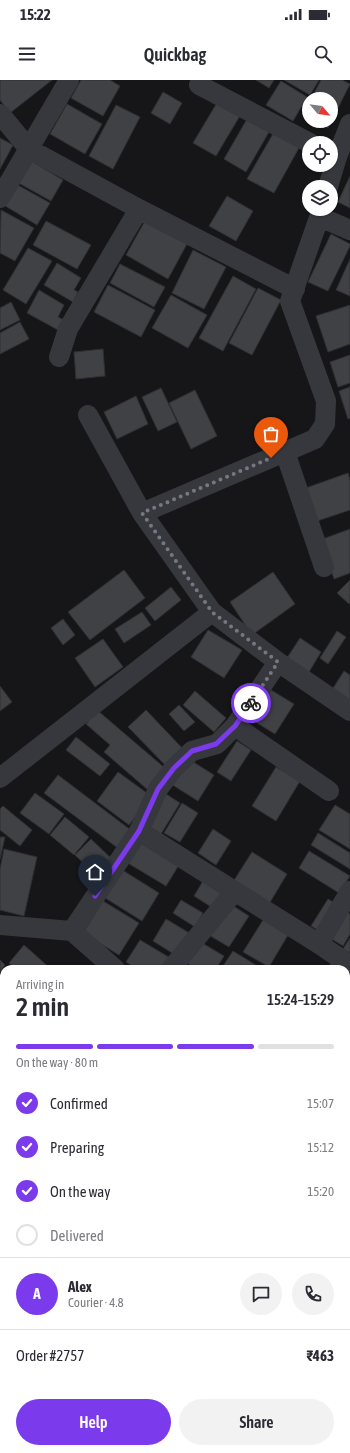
<!DOCTYPE html>
<html lang="en">
<head>
<meta charset="utf-8">
<style>
  :root { --surface:#fff; --page:#f2f2f3; --text:#2b2b33; --muted:#7c7c81; --line:#e1e1e2; --accent:#7c3aed }
  body { margin:0; font-family:"Asap Condensed",sans-serif; background:var(--page); color:var(--text); height:100vh; display:flex; flex-direction:column; font-size:15px; white-space:nowrap }
  * { box-sizing:border-box; margin:0 }
  p { font-size:13px; color:var(--muted) }
  .icon { flex:none; width:22px; height:22px; fill:none; stroke:currentColor; stroke-width:2; stroke-linecap:round; stroke-linejoin:round }
  .map { position:relative; flex:1; overflow:hidden }
  .side { position:absolute; left:0px; top:885px; width:350px; height:488px; display:flex; flex-direction:column; background:var(--surface); border-radius:12px 12px 0 0; box-shadow:0 1px 3px #0004 }
  .side>* { flex:none }
  .needle { width:26px; rotate:119deg }
  .tools { position:absolute; left:302px; top:12px; display:grid; gap:8px }
  .tools a { display:grid; place-items:center; width:36px; height:36px; border-radius:50%; background:var(--surface); box-shadow:0 1px 3px #0004; font-size:20px }
  .pin { position:absolute; display:grid; place-items:center; width:34px; height:34px; color:#fff; margin:-41px -17px; border-radius:50% 50% 50% 0; rotate:-45deg; box-shadow:0 0 4px #0007 }
  .pin .icon { rotate:45deg }
  .courier { position:absolute; display:grid; place-items:center; width:40px; height:40px; margin:-20px; border:3px solid #7c3aed; border-radius:50%; background:#fff; color:#222; box-shadow:0 1px 5px #0007 }
  .summary em { font-style:normal; font-weight:600 }
  .summary div { display:flex; flex-direction:column-reverse }
  .summary { display:flex; align-items:center; justify-content:space-between; height:68px; padding:0 16px }
  h1 { font-size:26px; font-weight:600; line-height:30px }
  .bar { display:grid; grid-template-columns:repeat(4,1fr); gap:6px 4px; align-content:center; height:48px; padding:0 16px }
  .bar i { height:5px; border-radius:3px; background:var(--line) }
  .bar .selected { background:var(--accent) }
  .bar p { grid-column:span 4 }
  .line { display:flex; align-items:center; gap:10px; padding:0 16px; border-top:1px solid var(--line) }
  .line div { flex:1 }
  .round { display:grid; place-items:center; flex:none; width:42px; height:42px; border-radius:21px; background:var(--page) }
  ol { padding:0 16px; list-style:none }
  li { display:flex; align-items:center; gap:12px; height:44px }
  li p { margin-inline-start:auto }
  li .icon { padding:4px; border-radius:50%; background:var(--accent); color:#fff; stroke-width:4 }
  li:last-child { color:var(--muted) }
  li i { width:22px; height:22px; border:2px solid var(--line); border-radius:50% }
  .button { display:flex; gap:8px; margin-top:auto; padding:8px 16px }
  .button a { flex:1; height:46px; border-radius:24px; background:var(--accent); color:#fff; font-size:16px; font-weight:600; line-height:46px; text-align:center }
  .button a+a { background:var(--page); color:var(--text) }
  .status { display:flex; justify-content:space-between; align-items:center; height:28px; padding:0 20px; background:var(--surface); direction:ltr }
  .status svg { height:11px; fill:currentColor }
  header { display:flex; justify-content:space-between; align-items:center; height:52px; padding:0 16px; background:var(--surface); font-size:18px; font-weight:600 }
  .map>svg:first-child { display:block }
  .building { fill:#404145; stroke:#303034 }
  .lines { fill:none; stroke-linecap:round; stroke-linejoin:round }
  .street { stroke:#37383d; stroke-width:20 }
  .secondary { stroke:#45474d; stroke-width:22 }
  .done { stroke:#757880; stroke-width:4; stroke-dasharray:0 7.2 }
  .route { stroke:#7c3aed; stroke-width:5 }
</style>
</head>
<body>
<div class="status"><b>15:22</b><svg viewBox="0 0 49 12"><path d="M0 12V9h3v3zM5 12V6h3v6zM10 12V3h3v9zM15 12V0h3v12zM26 1h20v11H26zM47 4h2v5h-2z"/></svg></div>
<header><svg class="icon" aria-label="menu" viewBox="0 0 24 24"><path d="M4 6h16M4 12h16M4 18h16"/></svg>Quickbag<svg class="icon" aria-label="search" viewBox="0 0 24 24"><circle cx="10" cy="10" r="6"/><path d="M15 15l6 6"/></svg></header>
<div class="map">
<svg width="350" height="1373" viewBox="0 0 350 1373">
  <rect width="100%" height="100%" fill="#161618"/>
  <path class="building" d="M0,0H52L10,33L0,20Z
    M81,0H110L120,6L103,36L71,18Z
    M256,0H274L269,8Z
    M284,0H319L310,15Z
    M321,0H342L350,4L328,48L315,41H331V19H311Z
    M281,1L307,17L293,41L266,25Z
    M163,12L182,23L170,44L151,33Z
    M218,21L241,34L216,76L193,63Z
    M309,23V38L303,34Z
    M67,24L102,44L85,74L50,54Z
    M116,25L140,37L113,89L89,76Z
    M247,39L269,52L246,92L224,79Z
    M274,52L300,66L274,113L247,99Z
    M0,58L13,65L0,89Z
    M28,79L63,100L51,121L15,101Z
    M350,96V128L338,122Z
    M14,103L50,123L37,145L2,124Z
    M227,116L253,131L236,161L209,146Z
    M1,130L34,148L15,181L0,173Z
    M146,139L188,162L168,199L126,175Z
    M46,141L91,165L77,189L33,165Z
    M331,154L350,164V166L328,211L308,202Z
    M28,168L52,181L26,224L3,210Z
    M193,170L226,187L204,229L172,213Z
    M350,179V216L336,210Z
    M57,183L81,198L74,210L78,212L73,222L44,205Z
    M120,184L165,207L154,227L110,203Z
    M233,196L256,209L223,271L199,258Z
    M108,205L155,230L141,257L94,232Z
    M258,208L281,220L252,275L229,263Z
    M39,210L64,225L58,237L64,240L58,250L27,233Z
    M171,215L207,235L188,268L152,248Z
    M11,222L20,240L0,250V228Z
    M350,225V264L328,272L316,236Z
    M20,242L29,259L0,274V253Z
    M103,269L105,296L76,299L74,272Z
    M350,275V303L338,307L330,282Z
    M350,307V338L348,339L339,311Z
    M161,308L177,342L158,351L142,317Z
    M195,310L217,356L191,369L169,323Z
    M136,316L148,344L117,359L104,332Z
    M348,393L350,400V430L314,442L303,409Z
    M350,449V493L334,499L320,460Z
    M124,490L145,518L90,560L68,532Z
    M273,492L295,524L252,555L230,522Z
    M350,500V522L349,524L337,513Z
    M171,507L181,520L155,541L145,528Z
    M142,532L151,545L124,563L115,549Z
    M63,539L75,555L63,565L51,548Z
    M208,550L242,570L224,598L191,577Z
    M337,551L346,557L328,584L320,578Z
    M300,558L321,572L309,592L287,578Z
    M103,559L123,587L95,607L75,578Z
    M344,591L350,595V626L330,613Z
    M0,606L12,622L0,631Z
    M271,610L294,624L275,654L252,640Z
    M195,611L226,638L214,652L183,625Z
    M179,625L195,642L184,651L169,634Z
    M97,630L166,689L148,710L104,672L110,665L86,644Z
    M146,630L185,671L168,688L128,647Z
    M76,657L110,684L100,696L66,670Z
    M237,661L251,670L231,701L217,692Z
    M187,678L214,695L198,721L171,704Z
    M276,687L300,701L276,741L252,726Z
    M118,692L151,716L129,745L97,721Z
    M58,695L132,751L119,769L44,713Z
    M163,712L180,723L161,754L144,743Z
    M35,713L64,734L49,754L20,733Z
    M182,723L198,733L180,762L164,753Z
    M335,725L350,734V769L319,750Z
    M3,726L32,750L20,766L0,750V729Z
    M65,737L89,757L74,775L50,755Z
    M213,749L231,761L216,785L198,773Z
    M318,753L350,773V789L311,765Z
    M0,757H5L0,779Z
    M91,759L115,782L100,799L75,775Z
    M139,760L179,785L166,806L126,782Z
    M4,769L37,777L24,836L0,830V789Z
    M309,771L350,796L339,813L299,788Z
    M252,772L287,794L269,824L233,802Z
    M119,788L159,813L142,841L102,816Z
    M203,801L226,814L216,830L194,816Z
    M328,819L338,825L321,852L311,846Z
    M181,820L203,833L195,847L173,833Z
    M103,821L139,843L119,875L83,853Z
    M227,822L249,836L229,867L207,854Z
    M343,830L350,834V854L343,866L327,856Z
    M166,839L191,854L177,876L153,861Z
    M263,840L288,855L269,887L243,872Z
    M350,858V873L343,869Z
    M140,860L172,879L166,889H137L126,882Z
    M197,860L224,876L216,889H196L184,881Z
    M24,865L51,889H16L9,883Z
    M233,871L259,887L258,889H221Z
    M0,880L5,885L0,892Z
    M333,880L350,890V908L347,913L346,889H327Z
    M4,897V915L0,911V901Z
    M0,916L4,920V949L0,946Z
    M0,950L4,953V983L0,980Z
    M350,967V1018L346,1016V973Z
    M0,984L4,988V1019L3,1021L0,1018Z
    M349,1047L350,1048V1092L346,1090V1052Z
    M346,1147L350,1149V1197L346,1194Z
    M0,1159L4,1161V1189L2,1191L0,1190Z
    M4,1271V1283L0,1280V1278Z
    M0,1283L4,1286V1304L0,1311Z
    M346,1294L350,1297V1353L346,1359Z
    M24,1369H51L49,1373H21Z
    M105,1369H116L114,1373Z
    M141,1369H155L161,1373H139Z
    M169,1369H198L196,1373H167Z
    M200,1369H213L220,1373H198Z
    M287,1369H303L300,1373H292Z
    M307,1369H326L333,1373H305Z"/>
  <g class="lines">
    <path class="street" d="M199,5L310,63
      M0,34L29,69L139,129L295,209
      M328,107L337,77L350,44
      M0,118L69,0
      M320,137L350,150
      M59,277L68,249L139,129
      M88,335L142,433L212,532L278,582L350,631
      M285,372L324,487
      M142,433L315,359L325,344L326,321L290,221L322,129
      M235,646L329,711
      M0,698L212,532
      M139,751L319,864L350,885
      M0,845L72,851L115,889
      M72,851L139,751L158,709L174,688L192,671L217,664L235,646L278,582
      M319,864L350,811
      M171,889L235,811
      M0,1104L4,1098
      M346,1135L350,1138
      M0,1151L4,1153
      M0,1239L4,1241
      M0,1323L4,1325
      M346,1368L350,1370
      M83,1369L90,1373
      M227,1369L234,1373"/>
    <path class="secondary" d="M0,1039L4,1041
      M346,1249L350,1252"/>
  </g>
  <g class="lines">
    <path class="done" d="M251,623L278,582L212,532L142,433L271,378"/>
    <path class="route" d="M95,816L139,751L158,709L174,688L192,671L216,664L235,646L251,623"/>
  </g>
</svg>
<div class="tools">
<a><svg class="needle" viewBox="-14 -14 28 28"><path d="M0-13l5 13h-10z" fill="#e53935"/><path d="M0 13l5-13h-10z" fill="#7c7c81"/></svg></a>
<a><svg class="icon" aria-label="locate" viewBox="0 0 24 24"><circle cx="12" cy="12" r="6"/><path d="M12 2v4M12 18v4M2 12h4M18 12h4"/></svg></a>
<a><svg class="icon" aria-label="layers" viewBox="0 0 24 24"><path d="M12 4l9 5-9 5-9-5zM3 14l9 5 9-5"/></svg></a>
</div>
<div class="pin" style="left:271px;top:378px;background:#ea580c"><svg class="icon" aria-label="bag" viewBox="0 0 24 24"><path d="M5 8h14l-1 12H6zM9 8a3 3 0 0 1 6 0"/></svg></div>
<div class="pin" style="left:95px;top:816px;background:#1f2937"><svg class="icon" aria-label="home" viewBox="0 0 24 24"><path d="M3 11l9-7 9 7M6 9v11h12V9"/></svg></div>
<div class="courier" style="left:251px;top:623px"><svg class="icon" aria-label="bike" viewBox="0 0 24 24"><circle cx="6" cy="16" r="4"/><circle cx="18" cy="16" r="4"/><path d="M6 16l4-8h5l3 8M10 8l3 8H6M13 5h3"/></svg></div>
<section class="side">
<div class="summary"><div><h1>2 min</h1><p>Arriving in</p></div><em>15:24–15:29</em></div>
<div class="bar"><i class="selected"></i><i class="selected"></i><i class="selected"></i><i></i><p>On the way · 80 m</p></div>
<ol>
<li><svg class="icon" aria-label="check" viewBox="0 0 24 24"><path d="M5 12l5 5 9-10"/></svg>Confirmed<p>15:07</p></li>
<li><svg class="icon" aria-label="check" viewBox="0 0 24 24"><path d="M5 12l5 5 9-10"/></svg>Preparing<p>15:12</p></li>
<li><svg class="icon" aria-label="check" viewBox="0 0 24 24"><path d="M5 12l5 5 9-10"/></svg>On the way<p>15:20</p></li>
<li><i></i>Delivered</li>
</ol>
<div class="line" style="height:72px"><b class="round" style="background:var(--accent);color:#fff">A</b><div><b>Alex</b><p>Courier · 4.8</p></div><a class="round"><svg class="icon" aria-label="chat" viewBox="0 0 24 24"><path d="M4 5h16v11H9l-5 4z"/></svg></a><a class="round"><svg class="icon" aria-label="phone" viewBox="0 0 24 24"><path d="M5 4h4l2 5-3 2q2 4 5 5l2-3 5 2v4C11 20 4 13 5 4z"/></svg></a></div>
<div class="line" style="height:52px"><div>Order #2757</div><b>₹463</b></div>
<div class="button"><a>Help</a><a>Share</a></div>
</section>
</div>
</body>
</html>
